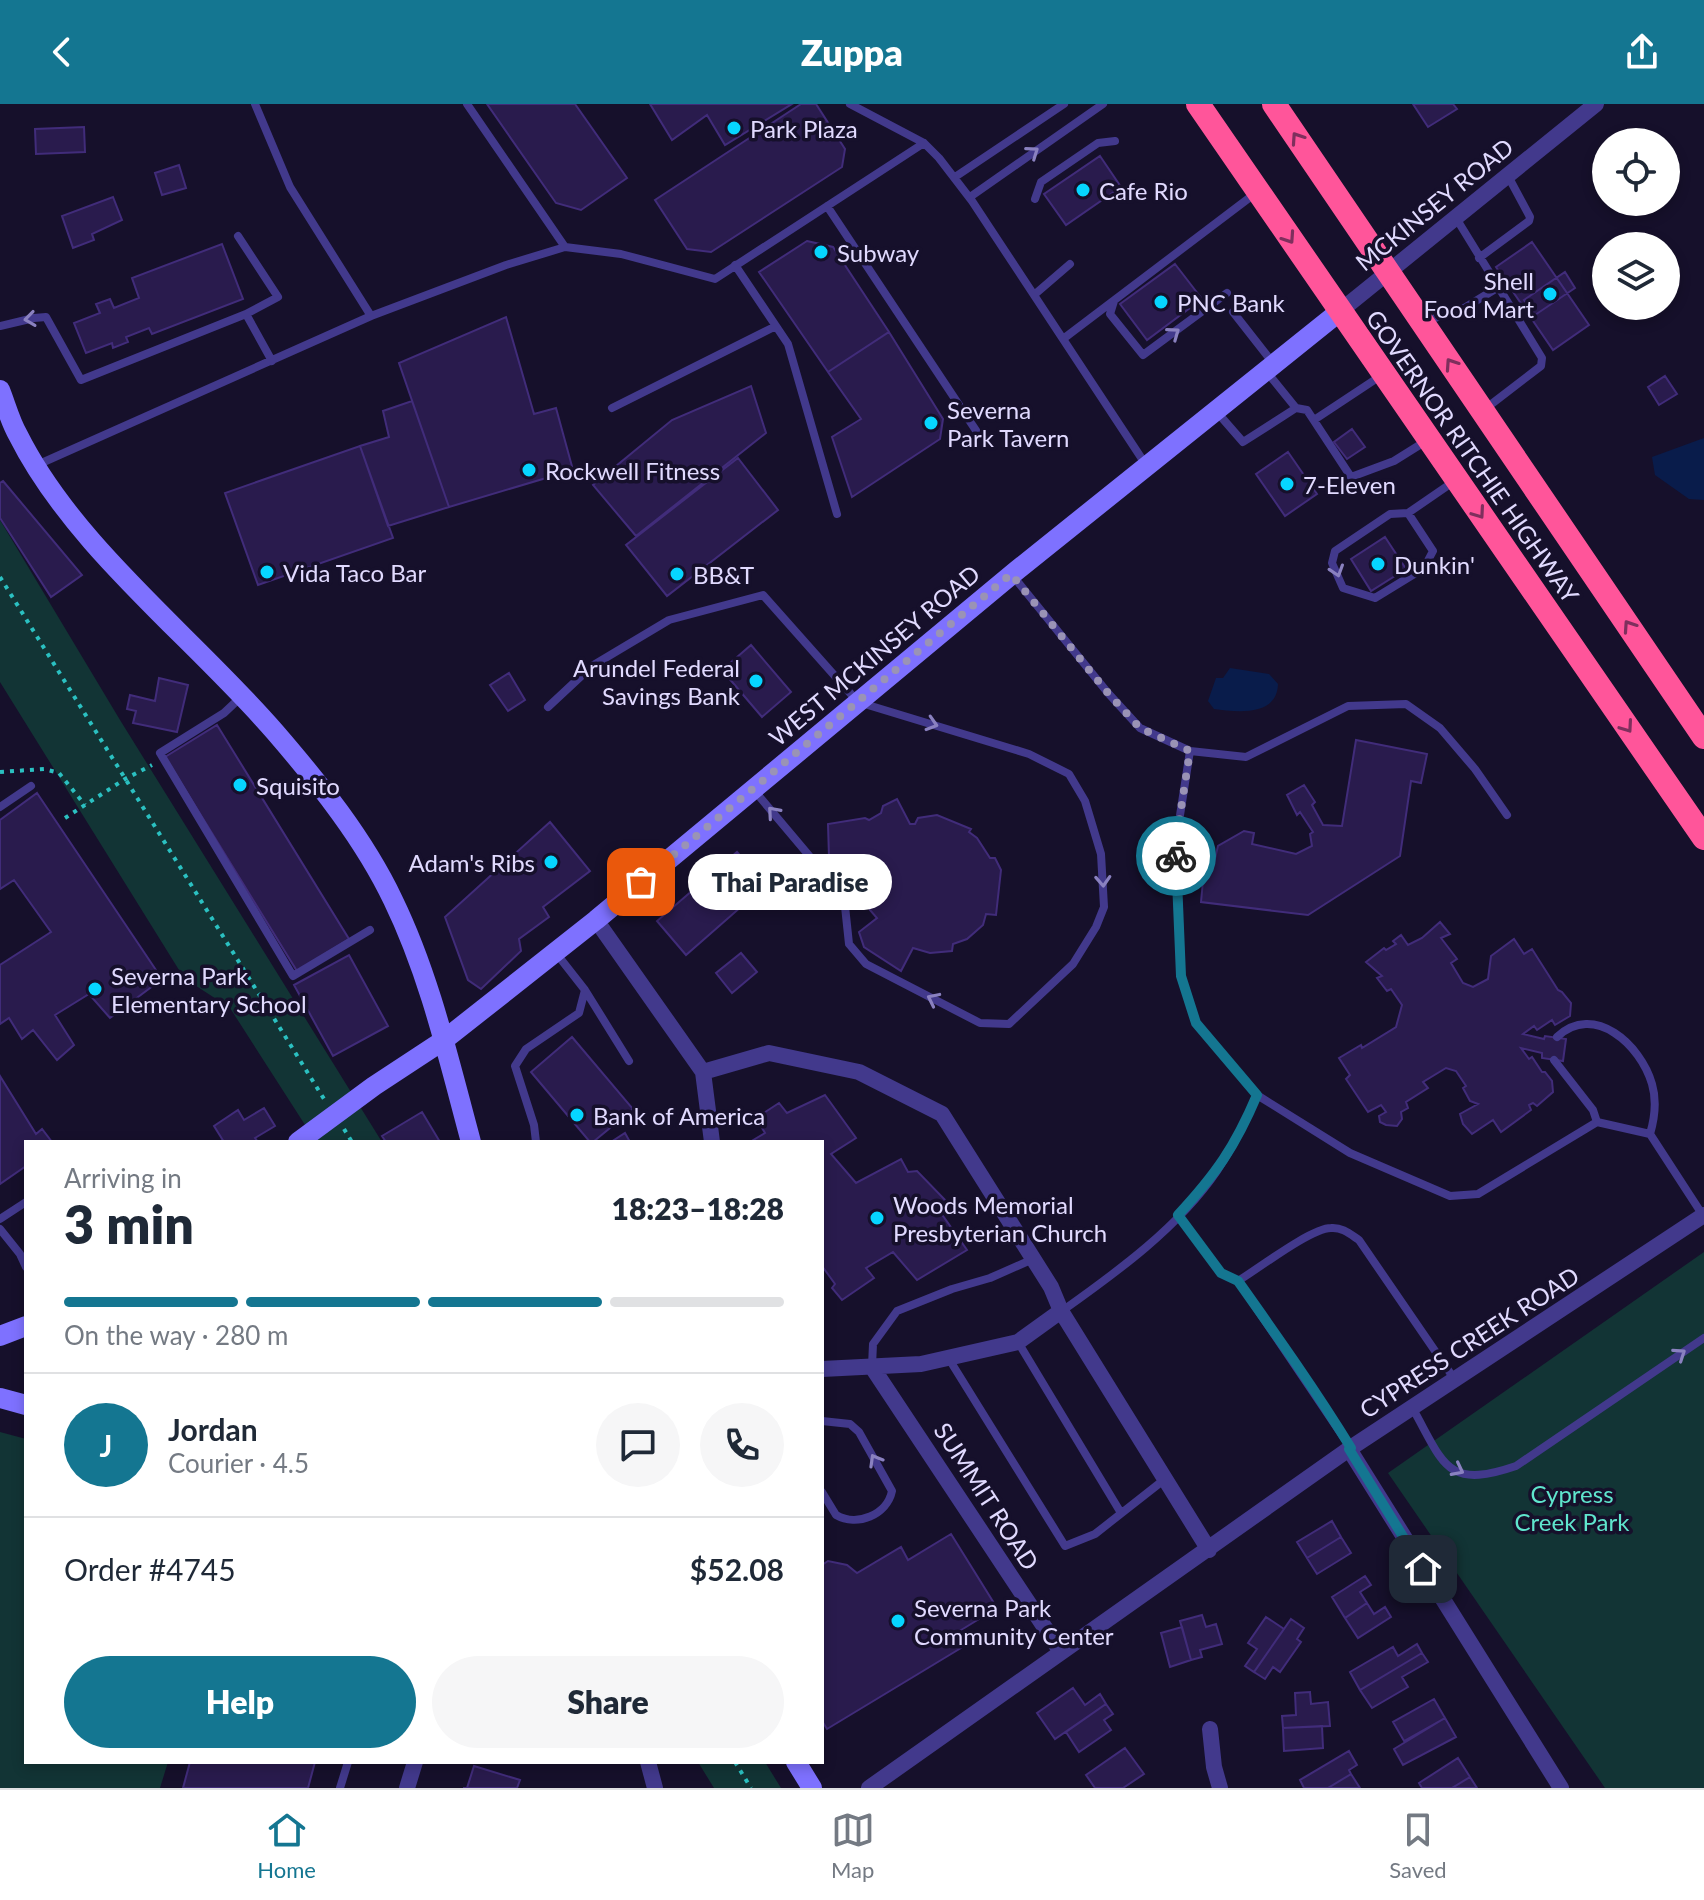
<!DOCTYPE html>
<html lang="en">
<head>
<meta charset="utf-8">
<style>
  :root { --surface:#fff; --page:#f6f6f7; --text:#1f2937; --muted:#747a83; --line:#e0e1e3; --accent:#147691 }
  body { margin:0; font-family:Lato,sans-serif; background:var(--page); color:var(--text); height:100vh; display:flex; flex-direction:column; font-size:30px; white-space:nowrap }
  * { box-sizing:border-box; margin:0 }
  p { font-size:26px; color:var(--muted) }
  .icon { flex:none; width:44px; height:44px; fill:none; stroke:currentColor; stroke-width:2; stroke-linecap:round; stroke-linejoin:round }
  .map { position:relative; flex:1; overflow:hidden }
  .sheet { position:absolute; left:24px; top:1036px; width:800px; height:624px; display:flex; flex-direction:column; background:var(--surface); border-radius:0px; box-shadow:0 4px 12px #0003 }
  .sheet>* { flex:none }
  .fabs { position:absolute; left:1592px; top:24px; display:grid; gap:16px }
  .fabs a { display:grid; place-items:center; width:88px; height:88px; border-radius:50%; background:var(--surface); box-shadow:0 4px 12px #0003; font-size:40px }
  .pin { position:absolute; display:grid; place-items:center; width:68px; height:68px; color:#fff; margin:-34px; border-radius:16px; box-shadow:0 4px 12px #0006 }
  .courier { position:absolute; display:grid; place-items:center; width:80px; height:80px; margin:-40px; border:6px solid #147691; border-radius:50%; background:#fff; color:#222; box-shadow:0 2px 10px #0007 }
  .bubble { position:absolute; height:56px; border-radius:28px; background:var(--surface); box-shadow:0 4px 12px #0003; font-size:26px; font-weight:800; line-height:56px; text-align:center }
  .headline em { font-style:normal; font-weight:800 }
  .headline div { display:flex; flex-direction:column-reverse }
  .headline { display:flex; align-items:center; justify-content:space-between; height:136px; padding:0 40px }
  h1 { font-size:52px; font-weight:800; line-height:60px }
  .bar { display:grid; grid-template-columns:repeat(4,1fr); gap:12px 8px; align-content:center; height:96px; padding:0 40px }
  .bar i { height:10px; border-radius:6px; background:var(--line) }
  .bar .on { background:var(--accent) }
  .bar p { grid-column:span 4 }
  .line { display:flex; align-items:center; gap:20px; padding:0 40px; border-top:2px solid var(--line) }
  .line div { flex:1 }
  .round { display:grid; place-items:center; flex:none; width:84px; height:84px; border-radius:42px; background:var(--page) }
  .primary-button { display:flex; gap:16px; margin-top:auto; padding:16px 40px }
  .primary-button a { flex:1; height:92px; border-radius:48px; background:var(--accent); color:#fff; font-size:32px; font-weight:800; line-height:92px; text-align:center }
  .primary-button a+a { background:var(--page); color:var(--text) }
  header { display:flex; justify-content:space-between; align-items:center; height:104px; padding:0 40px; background:var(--accent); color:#fff; font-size:36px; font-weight:800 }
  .tabs { display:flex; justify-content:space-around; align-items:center; height:112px; border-top:2px solid var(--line); background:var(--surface); font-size:22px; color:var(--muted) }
  .tabs a { display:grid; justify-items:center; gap:4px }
  .tabs .on { color:var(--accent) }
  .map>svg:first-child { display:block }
  .green { fill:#123435 }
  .water { fill:#091c4b }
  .building { fill:#291b4d; stroke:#412c7a; stroke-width:2 }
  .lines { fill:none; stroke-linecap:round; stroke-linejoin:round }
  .path { stroke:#2bc0c1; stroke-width:4; stroke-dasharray:4 6; stroke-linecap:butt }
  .lane { stroke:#42398c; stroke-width:8 }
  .street { stroke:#42398c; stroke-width:16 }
  .secondary { stroke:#7e71ff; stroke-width:20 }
  .highway { stroke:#ff559a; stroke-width:24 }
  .oneway { stroke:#7f2f5d }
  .oneway2 { stroke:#8a81c0 }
  .done { stroke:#9a93b5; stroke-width:8; stroke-dasharray:0 14.4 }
  .route { stroke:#147691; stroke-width:10 }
  .poi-dot { fill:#06d5ff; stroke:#16102b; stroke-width:3 }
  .labels { text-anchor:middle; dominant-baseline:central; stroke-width:7; stroke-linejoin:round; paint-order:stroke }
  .poi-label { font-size:24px; fill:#e1daff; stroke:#16102b; text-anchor:start }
  .street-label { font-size:24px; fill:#e1daff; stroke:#16102b }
  .park-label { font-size:24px; fill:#5fe5cd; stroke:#16102b }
</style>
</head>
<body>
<header><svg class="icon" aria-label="back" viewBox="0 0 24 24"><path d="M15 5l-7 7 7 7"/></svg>Zuppa<svg class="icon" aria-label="share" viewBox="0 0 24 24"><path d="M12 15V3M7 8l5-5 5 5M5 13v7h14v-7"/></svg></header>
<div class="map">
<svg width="1704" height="1684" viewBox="0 0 1704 1684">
  <rect width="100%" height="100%" fill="#16102b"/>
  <path class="green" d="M0,416L120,616L382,1038H316L230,904L184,874L0,578Z
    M1704,1148V1684H1605L1388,1369Z
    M0,1328L26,1335V1658H168L160,1684H0Z
    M698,1658H765L781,1684H714Z"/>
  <path class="water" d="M1704,334V396L1689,395L1655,371L1652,353Z
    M1230,564L1269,570L1278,580C1277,613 1237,608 1214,605L1208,597L1216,574H1223Z"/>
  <path class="building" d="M487,0H575L627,74L581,106L556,99Z
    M650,0H792L725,41L707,11L672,36Z
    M801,0H816L845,45L842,63L711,148L687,145L655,96Z
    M1413,0H1453L1457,5L1428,23Z
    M84,23L85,48L36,50L35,25Z
    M1100,52L1121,83L1066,121L1044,90Z
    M179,61L186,84L162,91L155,69Z
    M113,93L122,116L92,130L94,136L73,144L62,112Z
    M807,137L833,143L889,228L828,268L759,168Z
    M1532,138L1589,221L1553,246L1496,163Z
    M222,140L243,195L152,230L149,224L126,233L128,238L113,244L112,239L86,249L74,219L100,209L96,200L110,195L114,204L139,194L132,174Z
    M1175,160L1202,195L1147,236L1120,200Z
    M1565,168L1575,184L1535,211L1524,196Z
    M506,213L534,310L556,304L573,366L449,403L399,259Z
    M889,228L943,315L940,335L852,393L832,333L861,315L828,268Z
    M1665,272L1677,290L1659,301L1648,283Z
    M751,282L766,329L636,432L593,381L672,316Z
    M412,297L449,403L388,422L360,342L389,333L383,307Z
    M1352,325L1365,343L1347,355L1334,338Z
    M360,342L393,434L258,481L225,389Z
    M1288,348L1317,390L1285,412L1256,370Z
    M738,354L778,406L667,492L626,441Z
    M3,377L82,471L51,493L0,414V379Z
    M1385,433L1406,465L1371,487L1351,455Z
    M751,541L791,588L762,613L722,566Z
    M509,569L525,596L508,607L490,581Z
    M159,574L188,581L177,628L133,619L136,607L127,605L130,591L155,597Z
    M217,621L349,835L297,867L165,653Z
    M1356,636L1427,650L1421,679L1411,677L1400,752L1308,811L1201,798L1204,766L1212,767L1218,742L1244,727L1254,729L1252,740L1296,750L1312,742L1310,730L1313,728L1300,708L1297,711L1287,691L1304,681L1315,698L1312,701L1323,721L1342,722Z
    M37,689L162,875L110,914L89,890L55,911L74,941L57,956L33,926L22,935L9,914L0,920V861L51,828L14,776L0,785V716Z
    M897,695L910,720H915L918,714L937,711L971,725L969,728L977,734L990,754H995L1001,766L996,811L986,810L983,821L967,835L953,840L952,847L930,849L913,844L901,867L864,843L859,828L877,814L870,806L868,793L850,788L851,756L829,753L828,720L865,714L869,716L881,709L883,702Z
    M550,718L590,767L543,803L549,813L519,835L521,847L481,885L468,876L445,813Z
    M737,748L766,781L686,851L657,817Z
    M1440,818L1450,830L1441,834L1457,855L1451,859L1463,879L1473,883L1488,875L1491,852L1514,835L1524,850L1532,845L1558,886L1562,888L1571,899L1570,912L1555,921L1552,916L1537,926L1534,922L1523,930L1544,935L1545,932L1566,935L1563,957L1542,954V949L1521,944L1529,955L1532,953L1542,968H1545L1552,977L1553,988L1537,1002L1533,999L1529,1001L1531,1006L1501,1028L1493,1016L1472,1030L1463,1020L1460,1010L1478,1000L1470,997L1463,984L1466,982L1456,967L1446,964L1423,978L1428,984L1406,998L1408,1004L1401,1008L1402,1015L1397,1022L1386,1021L1380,1018L1379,1012L1386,1008L1381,1001L1368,1008L1346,975L1350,971L1339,954L1361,941L1362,944L1396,923L1402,901L1391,885L1387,887L1377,874L1382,872L1366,858L1384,844L1386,846L1396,840L1393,837L1401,831L1408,841L1422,834Z
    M741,849L757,868L732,889L716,869Z
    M349,851L388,922L333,952L294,881Z
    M572,933L633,1005L593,1038H590L531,968Z
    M0,972L36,1030L42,1025L52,1038H26V1062L0,1080Z
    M825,991L856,1034L831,1050L856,1079L901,1055L908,1068L917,1067L949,1100L941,1109L967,1146L917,1176L893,1148L866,1164L874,1174L842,1196L832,1184L835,1180L822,1162V1038H750L765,1029L756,1014L779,999L787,1009Z
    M264,1004L275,1022L255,1034L258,1038H224L214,1022L238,1006L244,1016Z
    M422,1008L440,1038H386L382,1032Z
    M625,1029L630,1038H611Z
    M1332,1417L1341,1433L1307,1454L1297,1438Z
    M951,1430L997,1504L953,1531L961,1544L827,1625L822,1617V1461L828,1457L847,1461L857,1469L901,1443L908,1456Z
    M1341,1433L1351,1449L1317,1470L1307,1454Z
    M1365,1472L1371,1481L1360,1488L1367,1499L1345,1514L1332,1493Z
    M1367,1499L1374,1510L1385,1503L1391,1513L1358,1534L1345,1514Z
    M1202,1511L1206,1523L1216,1520L1222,1540L1200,1546L1202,1553L1191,1556L1180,1517Z
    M1266,1513L1284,1525L1254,1568L1245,1562L1257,1545L1248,1539Z
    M1291,1515L1304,1524L1297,1535L1301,1538L1280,1568L1273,1563L1265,1575L1254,1568Z
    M1182,1523L1191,1556L1170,1563L1161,1529Z
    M1417,1540L1422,1549L1360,1586L1350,1568L1393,1543L1398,1552Z
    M1422,1549L1428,1558L1402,1573L1408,1583L1372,1604L1360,1586Z
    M1073,1584L1085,1601L1100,1590L1106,1600L1055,1635L1037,1609Z
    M1310,1588L1311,1600L1328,1598L1330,1622L1283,1624L1282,1612L1296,1611L1295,1589Z
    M1434,1595L1445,1614L1404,1637L1393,1618Z
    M1106,1600L1113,1610L1104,1616L1111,1626L1079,1648L1066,1628Z
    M1445,1614L1456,1633L1403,1661L1394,1645Z
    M1322,1622L1323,1644L1284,1647L1283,1624Z
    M1125,1644L1144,1670L1123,1684H1095L1086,1671Z
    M1349,1647L1357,1661L1349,1666L1351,1670L1328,1684H1304L1300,1676Z
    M1458,1654L1470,1673L1452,1684H1422L1419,1679Z
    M190,1658H315L308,1684H183Z
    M474,1662L520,1676L517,1684H463H467Z
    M1351,1670L1360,1684H1328Z
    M1470,1673L1477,1684H1452Z"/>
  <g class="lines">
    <path class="path" d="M0,473L324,995
      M0,668L44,665L59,669L85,701
      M65,714L125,675L152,661
      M344,1025L352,1038
      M735,1658L751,1684"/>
    <path class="lane" d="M255,0L290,83L371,212
      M467,0L565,143L621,150L715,175L924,39
      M850,0L924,39L939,54L972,97L1146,361
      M955,73L1064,0
      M970,93L1103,0
      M1035,95L1041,78L1098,39L1115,37
      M827,102L979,331
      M1456,114L1542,254L1541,262L1485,305
      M238,132L278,193L246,210L272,257
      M1479,154L1529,117L1530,113L1508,72
      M735,161L788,240L837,410
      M1034,191L1070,160
      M1114,197L1110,210L1143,251L1227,189
      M1233,208L1273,259
      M1424,218L1466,203L1497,184
      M0,222L34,214L46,213L81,276L246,210
      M1063,235L1257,88
      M1266,267L1296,304
      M612,304L776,222
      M1216,307L1243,338L1296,304L1307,306L1351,373L1394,357L1426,337
      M1314,316L1382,271
      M37,361L371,212L506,161L565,143
      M1408,409L1433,447L1424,464L1375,494L1343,484L1332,459L1335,447L1390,410L1408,409L1456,376
      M1013,472L1108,589L1140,624L1190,647L1176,737L1181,872L1196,919L1257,991L1350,1049L1450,1092L1478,1090L1597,1018L1650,1030L1704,1113
      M242,592L224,609L160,649L293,872L370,826
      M548,603L592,562L669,516L763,491L858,598L1029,650L1069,670L1085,697L1101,750L1104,803L1096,823L1073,860L1009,920L980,919L866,860L849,840L844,793L753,685
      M1190,647L1246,653L1348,602L1406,600L1440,624L1475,665L1507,711
      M0,703L31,682
      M585,886L629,957
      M1557,933C1594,898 1641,941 1652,980C1657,997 1655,1013 1650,1030
      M1554,956L1593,1006L1597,1018
      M536,1038L534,1021L515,962L526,945L579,909L585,886L556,849
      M1178,1111L1221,1169L1238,1177
      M0,1115L26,1098
      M0,1125L20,1150L26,1163
      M1062,1207C1117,1168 1179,1123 1217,1067C1233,1043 1246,1018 1257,991
      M1018,1238L1121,1409
      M949,1255L1065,1442L1095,1430L1165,1375
      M872,1262L873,1240L897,1207L952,1185L990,1174L1033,1155
      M1413,1305C1444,1360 1446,1386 1516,1362L1704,1234
      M822,1317L850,1320L859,1328L892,1387C887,1411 857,1423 836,1411L822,1388
      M1350,1343L1238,1177C1258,1165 1311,1124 1331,1124C1342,1123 1350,1130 1359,1136L1455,1276
      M340,1684L348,1658"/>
    <path class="street" d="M1339,208L1596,0
      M596,816L703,968L712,1038
      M703,968L769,949L859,968L942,1010L1051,1183L1061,1207L1018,1238L921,1260L822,1265
      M1061,1207L1209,1446
      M872,1263L1061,1548
      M1349,1345L1561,1684
      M1210,1625L1214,1663L1220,1684
      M648,1658L655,1684
      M407,1684L415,1658
      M869,1684L1349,1345L1704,1111"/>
    <path class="secondary" d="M0,286C6,301 10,317 18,331C74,443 193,533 275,628C319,679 364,735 393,796C430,872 449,957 471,1038
      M298,1038L374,982L444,936L596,816L1016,467L1339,208
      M0,1232L26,1222
      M0,1294L26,1301
      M796,1658L812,1684"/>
    <path class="highway" d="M1198,0L1704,734
      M1274,0L1704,633"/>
  </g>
  <defs><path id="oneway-chevron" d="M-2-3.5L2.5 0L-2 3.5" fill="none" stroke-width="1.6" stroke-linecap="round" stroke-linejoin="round" transform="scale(2)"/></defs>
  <g class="oneway">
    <use href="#oneway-chevron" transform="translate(1297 34) rotate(-124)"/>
    <use href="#oneway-chevron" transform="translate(1289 134) rotate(56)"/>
    <use href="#oneway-chevron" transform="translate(1451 260) rotate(-124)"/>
    <use href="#oneway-chevron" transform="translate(1479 409) rotate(55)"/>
    <use href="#oneway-chevron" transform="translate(1629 522) rotate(-124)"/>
    <use href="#oneway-chevron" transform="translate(1627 623) rotate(55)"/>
  </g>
  <g class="oneway2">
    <use href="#oneway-chevron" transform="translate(1033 48) rotate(-35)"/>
    <use href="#oneway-chevron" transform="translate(30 215) rotate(172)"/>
    <use href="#oneway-chevron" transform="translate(1174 229) rotate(-36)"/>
    <use href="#oneway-chevron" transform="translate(1337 467) rotate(72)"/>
    <use href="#oneway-chevron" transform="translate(932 620) rotate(17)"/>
    <use href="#oneway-chevron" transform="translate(773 708) rotate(-131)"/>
    <use href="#oneway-chevron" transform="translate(1103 777) rotate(87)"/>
    <use href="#oneway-chevron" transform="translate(933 895) rotate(-154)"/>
    <use href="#oneway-chevron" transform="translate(1680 1250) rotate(-34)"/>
    <use href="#oneway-chevron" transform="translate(875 1356) rotate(-120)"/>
    <use href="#oneway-chevron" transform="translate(1458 1366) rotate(27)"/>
  </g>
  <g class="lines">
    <path class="done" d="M641,778L1011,470L1108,589L1140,624L1190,647L1176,737V752"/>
    <path class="route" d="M1176,752L1181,872L1196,919L1257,991C1235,1043 1216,1070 1178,1111L1221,1169L1238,1177C1277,1232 1316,1287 1351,1344L1349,1345L1423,1465"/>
  </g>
  <g class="poi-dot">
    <circle cx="734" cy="24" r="8"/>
    <circle cx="1083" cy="86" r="8"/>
    <circle cx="821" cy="148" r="8"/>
    <circle cx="1550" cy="190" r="8"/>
    <circle cx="1161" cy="198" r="8"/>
    <circle cx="931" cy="319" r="8"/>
    <circle cx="529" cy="366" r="8"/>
    <circle cx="1287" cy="380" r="8"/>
    <circle cx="1378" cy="460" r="8"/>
    <circle cx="267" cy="468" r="8"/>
    <circle cx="677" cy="470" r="8"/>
    <circle cx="756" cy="577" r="8"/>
    <circle cx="240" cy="681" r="8"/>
    <circle cx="551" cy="758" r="8"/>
    <circle cx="95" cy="885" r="8"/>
    <circle cx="577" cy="1011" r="8"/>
    <circle cx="877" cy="1114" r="8"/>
    <circle cx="898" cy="1517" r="8"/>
  </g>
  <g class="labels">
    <g class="poi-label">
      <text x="750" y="24">Park Plaza</text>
      <text x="1099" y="86">Cafe Rio</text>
      <text x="837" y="148">Subway</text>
      <text x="1534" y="176" text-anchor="end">Shell<tspan x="1534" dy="28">Food Mart</tspan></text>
      <text x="1177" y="198">PNC Bank</text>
      <text x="947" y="305">Severna<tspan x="947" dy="28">Park Tavern</tspan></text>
      <text x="545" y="366">Rockwell Fitness</text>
      <text x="1303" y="380">7-Eleven</text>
      <text x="1394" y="460">Dunkin'</text>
      <text x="283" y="468">Vida Taco Bar</text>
      <text x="693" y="470">BB&amp;T</text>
      <text x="740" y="563" text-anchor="end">Arundel Federal<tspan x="740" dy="28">Savings Bank</tspan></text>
      <text x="256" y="681">Squisito</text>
      <text x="535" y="758" text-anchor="end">Adam's Ribs</text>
      <text x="111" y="871">Severna Park<tspan x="111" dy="28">Elementary School</tspan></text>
      <text x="593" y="1011">Bank of America</text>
      <text x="893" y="1100">Woods Memorial<tspan x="893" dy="28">Presbyterian Church</tspan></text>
      <text x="914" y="1503">Severna Park<tspan x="914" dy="28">Community Center</tspan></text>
    </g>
    <g class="street-label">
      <text transform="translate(1434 100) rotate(-39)">MCKINSEY ROAD</text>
      <text transform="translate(1473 352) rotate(55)">GOVERNOR RITCHIE HIGHWAY</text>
      <text transform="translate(874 551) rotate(-40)">WEST MCKINSEY ROAD</text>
      <text transform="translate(1469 1238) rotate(-33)">CYPRESS CREEK ROAD</text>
      <text transform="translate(987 1392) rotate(57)">SUMMIT ROAD</text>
    </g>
    <g class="park-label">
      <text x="1572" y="1389">Cypress<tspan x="1572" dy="28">Creek Park</tspan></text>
    </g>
  </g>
</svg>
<div class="fabs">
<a><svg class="icon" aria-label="locate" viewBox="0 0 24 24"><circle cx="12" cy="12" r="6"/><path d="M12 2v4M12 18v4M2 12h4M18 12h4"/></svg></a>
<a><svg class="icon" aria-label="layers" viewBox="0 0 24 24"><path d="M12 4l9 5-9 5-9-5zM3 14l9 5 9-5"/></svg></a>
</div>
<div class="pin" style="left:641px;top:778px;background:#ea580c"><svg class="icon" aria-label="bag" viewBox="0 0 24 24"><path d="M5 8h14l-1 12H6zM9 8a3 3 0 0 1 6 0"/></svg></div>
<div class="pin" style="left:1423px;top:1465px;background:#1f2937"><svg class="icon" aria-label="home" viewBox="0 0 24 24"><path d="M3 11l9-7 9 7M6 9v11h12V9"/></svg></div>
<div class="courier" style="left:1176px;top:752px"><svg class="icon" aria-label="bike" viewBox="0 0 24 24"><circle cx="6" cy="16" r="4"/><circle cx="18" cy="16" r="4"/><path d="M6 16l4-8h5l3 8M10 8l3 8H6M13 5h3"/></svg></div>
<div class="bubble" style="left:688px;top:750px;width:204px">Thai Paradise</div>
<section class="sheet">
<div class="headline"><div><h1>3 min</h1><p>Arriving in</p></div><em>18:23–18:28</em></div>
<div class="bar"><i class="on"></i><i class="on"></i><i class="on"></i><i></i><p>On the way · 280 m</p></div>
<div class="line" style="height:144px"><b class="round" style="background:var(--accent);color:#fff">J</b><div><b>Jordan</b><p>Courier · 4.5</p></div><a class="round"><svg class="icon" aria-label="chat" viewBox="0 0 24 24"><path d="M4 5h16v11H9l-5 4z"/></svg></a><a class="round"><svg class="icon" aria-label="phone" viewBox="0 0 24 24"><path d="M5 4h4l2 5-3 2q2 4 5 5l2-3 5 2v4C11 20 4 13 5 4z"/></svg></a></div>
<div class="line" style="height:104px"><div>Order #4745</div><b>$52.08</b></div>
<div class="primary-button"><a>Help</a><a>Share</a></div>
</section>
</div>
<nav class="tabs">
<a class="on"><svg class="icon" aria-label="home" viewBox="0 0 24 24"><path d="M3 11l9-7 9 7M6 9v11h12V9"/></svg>Home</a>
<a><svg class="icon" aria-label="map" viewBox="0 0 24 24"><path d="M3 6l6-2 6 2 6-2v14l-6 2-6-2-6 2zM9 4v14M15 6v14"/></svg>Map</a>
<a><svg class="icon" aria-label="saved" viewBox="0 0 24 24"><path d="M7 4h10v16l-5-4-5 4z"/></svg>Saved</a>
</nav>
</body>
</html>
